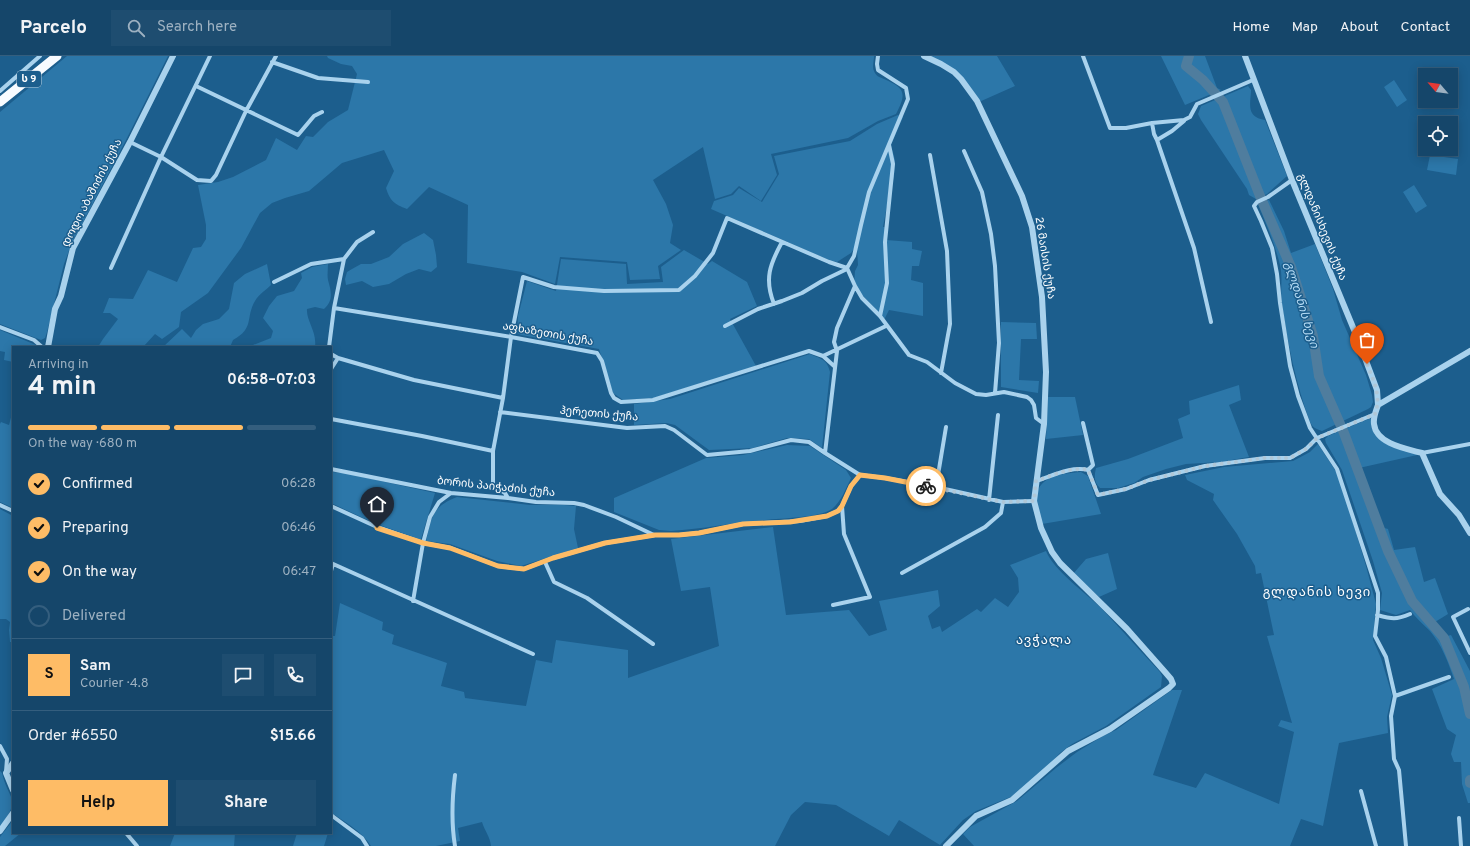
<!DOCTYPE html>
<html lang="en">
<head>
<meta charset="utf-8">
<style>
  :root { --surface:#15466a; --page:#1e4d70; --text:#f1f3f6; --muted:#9db1c1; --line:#345e7e; --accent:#febc66 }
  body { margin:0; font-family:Overpass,"Noto Sans Georgian",sans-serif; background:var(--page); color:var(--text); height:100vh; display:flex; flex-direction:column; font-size:15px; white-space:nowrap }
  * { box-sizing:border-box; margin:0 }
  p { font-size:13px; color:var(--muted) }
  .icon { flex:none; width:22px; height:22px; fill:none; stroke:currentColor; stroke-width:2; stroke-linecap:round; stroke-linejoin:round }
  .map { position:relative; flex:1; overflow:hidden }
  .details { position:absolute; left:12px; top:290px; width:320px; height:488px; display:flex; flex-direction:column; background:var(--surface); border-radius:0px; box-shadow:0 2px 10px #0003,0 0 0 1px var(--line) }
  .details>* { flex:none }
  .needle { width:26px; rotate:298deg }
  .buttons { position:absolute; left:1418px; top:12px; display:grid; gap:8px }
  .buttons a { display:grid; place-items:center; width:40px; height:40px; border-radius:0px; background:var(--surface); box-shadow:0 2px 10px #0003,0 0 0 1px var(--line); font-size:20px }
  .pin { position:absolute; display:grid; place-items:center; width:34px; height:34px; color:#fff; margin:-41px -17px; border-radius:50% 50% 50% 0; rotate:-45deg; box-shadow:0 0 4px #0007 }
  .pin .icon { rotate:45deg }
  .courier { position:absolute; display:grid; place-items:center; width:40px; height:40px; margin:-20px; border:3px solid #febc66; border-radius:50%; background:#fff; color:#222; box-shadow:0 1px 5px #0007 }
  .headline em { font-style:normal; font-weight:700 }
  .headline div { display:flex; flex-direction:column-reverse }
  .headline { display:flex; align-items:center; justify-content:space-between; height:68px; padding:0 16px }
  h1 { font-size:26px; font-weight:700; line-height:30px }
  .bar { display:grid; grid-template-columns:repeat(4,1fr); gap:6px 4px; align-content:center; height:48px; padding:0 16px }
  .bar i { height:5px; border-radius:3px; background:var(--line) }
  .bar .current { background:var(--accent) }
  .bar p { grid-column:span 4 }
  .line { display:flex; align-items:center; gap:10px; padding:0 16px; border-top:1px solid var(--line) }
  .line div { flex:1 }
  .round { display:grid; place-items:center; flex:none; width:42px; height:42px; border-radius:0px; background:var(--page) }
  ol { padding:0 16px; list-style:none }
  li { display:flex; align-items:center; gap:12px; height:44px }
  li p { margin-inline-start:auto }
  li .icon { padding:4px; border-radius:50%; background:var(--accent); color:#111; stroke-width:4 }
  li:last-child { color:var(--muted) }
  li i { width:22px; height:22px; border:2px solid var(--line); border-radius:50% }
  .cta { display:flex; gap:8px; margin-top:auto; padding:8px 16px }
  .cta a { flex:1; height:46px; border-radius:0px; background:var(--accent); color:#111; font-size:16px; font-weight:700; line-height:46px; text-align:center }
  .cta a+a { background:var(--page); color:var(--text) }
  header { display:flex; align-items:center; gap:24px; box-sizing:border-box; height:56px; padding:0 20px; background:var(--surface); border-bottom:1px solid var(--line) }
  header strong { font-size:19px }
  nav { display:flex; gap:22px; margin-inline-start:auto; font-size:14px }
  .search { width:280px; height:36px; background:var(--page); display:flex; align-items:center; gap:10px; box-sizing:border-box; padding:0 14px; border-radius:0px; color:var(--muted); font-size:15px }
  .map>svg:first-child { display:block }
  .green { fill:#2c77a9 }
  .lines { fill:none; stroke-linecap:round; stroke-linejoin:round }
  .river { stroke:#4f7d9e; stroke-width:10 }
  .minor { stroke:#a9d2ed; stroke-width:4 }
  .tertiary { stroke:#a9d2ed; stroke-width:6 }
  .trunk { stroke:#f7fbff; stroke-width:9 }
  .done { stroke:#b0c7d7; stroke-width:4; stroke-dasharray:0 7.2 }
  .route { stroke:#febc66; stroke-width:5 }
  .labels { text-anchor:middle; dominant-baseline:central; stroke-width:3; stroke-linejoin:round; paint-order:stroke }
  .shield { fill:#1c5e8d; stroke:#bbcfdd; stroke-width:1 }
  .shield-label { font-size:10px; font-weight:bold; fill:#fff }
  .street-label { font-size:11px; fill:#fff; stroke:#1c5e8d }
  .water-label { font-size:12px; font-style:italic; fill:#b5dbf4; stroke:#1c5e8d }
  .quarter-label { font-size:13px; letter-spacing:1px; fill:#fff; stroke:#1c5e8d }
</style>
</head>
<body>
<header>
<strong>Parcelo</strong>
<div class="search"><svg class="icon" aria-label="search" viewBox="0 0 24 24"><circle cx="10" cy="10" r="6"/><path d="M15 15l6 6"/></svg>Search here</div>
<nav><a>Home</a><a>Map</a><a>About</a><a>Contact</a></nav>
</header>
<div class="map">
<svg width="1470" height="790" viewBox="0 0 1470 790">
  <rect width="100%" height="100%" fill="#1c5e8d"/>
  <path class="green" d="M67,0H168L125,86L71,189L64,208L47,276L45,282L41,284L0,268V56Z
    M327,0H874C874,5 872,11 874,15C876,20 879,21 884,23C905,32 907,37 896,58L878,65L848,82L771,98L777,119L761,145L739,130L731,138L715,143L703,91L653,124L666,148L673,169L670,187L681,194L658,210L660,223L630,224L627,206L560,201L555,228L522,216L467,207L468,149L429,131L407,153C394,148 390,145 386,132L394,115L384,94L342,107L309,135L285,142L272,147L260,157L241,192L208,237L181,256L179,271L162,283L155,278L143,291H98L103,283L118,263L110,257H103L109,242L133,243L148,214L177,226L193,192L201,191L206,183V169L198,129L218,126L233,121L266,104L276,82L297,94L306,80L313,81L328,66L348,54L357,18L352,10L341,8L328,2Z
    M927,0H997L1015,30L979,46L965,25Z
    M1161,0H1205L1217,32L1221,34L1185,49Z
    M1394,24L1407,44L1397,51L1384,31Z
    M1248,30L1251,34C1251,43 1247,56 1256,61C1259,63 1262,63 1265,64L1287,120L1267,138L1256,143L1249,139L1247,133L1201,64L1198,58L1201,50Z
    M898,59L903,61L891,89L895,104L894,121L888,144L883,171H887L886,184L912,186V193L922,195L919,210H912L911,224L923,227V260L889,254L884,264L874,251L856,233L854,228L855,215L858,209L857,193H854L851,197L837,206L829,204L711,153L714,145L733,139L739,132L762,146L779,118L774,100L850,85L877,68Z
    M1430,99L1458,103L1456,119L1427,114Z
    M1414,129L1427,150L1416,157L1403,136Z
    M1269,144L1284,175L1291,197L1315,188L1333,233L1342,264L1366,319L1372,339L1373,346L1371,351L1368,353L1322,375C1316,373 1313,372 1310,366C1296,328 1288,289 1282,248C1280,235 1283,221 1280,209C1275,188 1266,168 1258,148Z
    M424,177L433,184L436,199L437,211L431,216L419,213L406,218L389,228L373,231L362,225L346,229L345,223L347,216L352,213L361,208H371L389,201L403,188Z
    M684,194L708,208L712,205L747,226L757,250L730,263L756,310L654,342L623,344L613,337L599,293L521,279L517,277L518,260L527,225L556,235L561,203L626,208L627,228L663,226L661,211Z
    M267,208L271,229C266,234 259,238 255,245C245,262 255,272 233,284L230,291H163L182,273L191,282L196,274L203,268L219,263L229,253L234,227L245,218Z
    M328,208C328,213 327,219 328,224C331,235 334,244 324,253L315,251L307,253C306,265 317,275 315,291H248L271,282L273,275L263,262L269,250L277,240L294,235L302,222L301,217L312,211Z
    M1001,266L1036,267L1037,283H1021L1019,324L1039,325L1038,337L1001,331Z
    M0,274L36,289L39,291H13V306L4,304L5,296L0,295Z
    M810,298C821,303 827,303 830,316L822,392L809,383L787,382L753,392L709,394L675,369L666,367L634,369V348L670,343Z
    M1239,329L1241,344L1229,349L1249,401L1220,406L1186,408L1166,413L1143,421L1134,427L1118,432H1100C1094,426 1094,421 1096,412L1128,403L1183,382L1178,363L1190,358L1189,345Z
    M1048,341H1075L1083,379L1046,383Z
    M13,354V452L0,446V368L1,366L9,369Z
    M1371,362V370L1375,379L1417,398V399L1359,412L1381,471L1388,473L1394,494L1415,491L1424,526L1435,522L1448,558L1435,566L1444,581L1451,579L1470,615V747H1468L1462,728L1461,706H1454L1451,698L1456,679L1447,673L1432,633L1454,623C1448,606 1442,589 1430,575C1423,568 1416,562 1410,554L1396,559L1380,554L1382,537L1373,505L1342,414L1326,387L1325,383L1328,380Z
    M1318,388L1339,420L1366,510L1376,548L1373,584L1381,602L1392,639L1387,661L1388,677L1339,687L1323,770L1301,763L1290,790H974L963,778L970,771L1017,745L1056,712L1077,696L1103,680L1116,674L1172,634H1182L1153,719L1196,732L1205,717L1279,748L1294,676L1278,670L1281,664L1292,667L1267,580L1274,579L1261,517L1256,518L1255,510L1237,478L1213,444L1214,438L1187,424L1185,419L1224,411L1293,405L1310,396Z
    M787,389L810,390L846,414L851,422C846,432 841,446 832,453C819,462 781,462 765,464C734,467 702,473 671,475L659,474L614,456V442L706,402L743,399Z
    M331,416L345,417L435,437L421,483H419L374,467L331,447Z
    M1081,416L1088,420L1101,458L1042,468C1041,462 1037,455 1036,449C1034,420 1059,418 1081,416Z
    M457,441L530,449H564L576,450L574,473L578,492L521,510L497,505L450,488L426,485C432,460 432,451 457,441Z
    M0,453L13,460V586H10L9,574L10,566L6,563H0Z
    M773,471L786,559L849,554L869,580L887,574L879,545L938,534L940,550L928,560L932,573L940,570L942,576L977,553L981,556L995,542L1008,551L1019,536L1018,522L1010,509L1046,495C1054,515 1085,536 1101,552C1121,573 1140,595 1160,616L1162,620L1161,631L1106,670L1072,688L1060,697L1050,708L1013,740L976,755L963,764L940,789L899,764L889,780L836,749L805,746L791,759L775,790H491C490,780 485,776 482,766L458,772L460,785L436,790H371C363,777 348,768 335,759L331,769V580H335L340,547L383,566L382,574L394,579L392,588L447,607L441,630L464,636L465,642L526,650L536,604L552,607L556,584L628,594V622L719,590L710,531L681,535L671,483Z
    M1108,497L1117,533L1099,541L1073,518L1086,503Z
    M0,715L2,717C9,746 22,741 0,771Z
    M13,764V777H21L5,790H0V781Z
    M175,777H249L248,778L235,777L234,790H170Z
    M297,777H328L324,790H293Z"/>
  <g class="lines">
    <path class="river" d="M1189,0L1186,10L1203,24L1223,46L1260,140L1291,211L1313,280L1319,320L1344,377L1388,495L1412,545L1444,582L1464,631L1470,658
      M1470,724V727"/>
    <path class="minor" d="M1083,0L1110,72H1126L1152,67L1184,64L1190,61L1197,48L1253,24
      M272,6L318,22L368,26
      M196,30L298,79L314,60L322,56
      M0,35L40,0
      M1184,65L1172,75L1157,84L1194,192L1211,266
      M1152,67L1154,78L1157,84
      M130,86L161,101L197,124L211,125L216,119L246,55L276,0
      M964,95L982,136L991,178L995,210L999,287L995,337
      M930,99L947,195L950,268L941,317
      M1292,124L1268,141L1257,146L1254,150L1261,165L1272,192L1277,218L1280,247L1290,310L1298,340L1310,372L1337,413L1378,537V554L1375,580L1386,601L1395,640L1391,660L1394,703L1399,714L1406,790
      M111,212L161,101L210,0
      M847,212L855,230L862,242L880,260L909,299L927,306L955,327L976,338L986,339L1004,336L1027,341L1031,344L1034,349L1036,362L1044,368
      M847,212L854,200L861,169L869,136L908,43L906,32L878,14L877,8L878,0
      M274,226L311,208L344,203
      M855,230L837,272L834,286L837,295L825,397L860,419L885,422L936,431L1003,446L1034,445
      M774,248C764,223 770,208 782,186
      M334,252L511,281L597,297L602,305L611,337L614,342L621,346L653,344L809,295L823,300L834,310
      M880,260L887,227L885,186L893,108L889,89
      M725,270L758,253L782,245L802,237L822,225L847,213
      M0,271L34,284L42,291
      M329,291L334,252L344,203L357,186L373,176
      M331,298L338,302
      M823,300L886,270
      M331,313L338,302L414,324L503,342
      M500,356L627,372L665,370L674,374L707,399L750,395L791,384L809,386L825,397
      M331,363L422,380L493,395
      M1083,367L1093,409L1088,414
      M1422,397L1470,388
      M331,413L451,437L508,442L536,446L574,447L584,449L616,461L654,479
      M1088,414L1098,439L1126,433L1149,424L1205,410L1265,402H1290L1306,393L1317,382L1375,358
      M1036,425C1052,420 1071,410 1088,414
      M936,431L946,371
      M508,442L505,437L493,429V395L503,342L511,281L523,221L554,231L604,235L679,234L695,220L713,197L727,162L829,206L847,212
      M989,444L998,359
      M0,449L13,455
      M331,450L377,471L423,487L451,492L498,510L524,513L553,502L605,487L655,479H679L699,477L743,468L800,465L827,460L838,455L842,450L851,430L860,419
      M545,506L554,526L587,542L653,588
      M331,507L533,598
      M331,515L333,508
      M902,517L985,471L1001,457L1003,446
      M413,545L423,487L430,461L439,446L451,437
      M833,549L870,541L844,478L842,450
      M1468,553L1453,561L1470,597
      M1377,559C1392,563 1396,564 1410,558
      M1395,640L1449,621
      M0,690L7,703L6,716
      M455,719C452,743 451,766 455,790
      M1361,735L1376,790
      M331,759L362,782L367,790
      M1459,762L1461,790
      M126,777L137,790"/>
    <path class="tertiary" d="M924,0L941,8L954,16L961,23L977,45L1022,140L1032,171L1042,241L1046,316L1044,368L1034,445L1041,472L1052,496L1060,507L1127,573L1165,616L1171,623L1173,628L1169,632L1110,673L1068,695L1012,744L976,760L946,790
      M1245,0L1292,124L1357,281L1377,334L1378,349
      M48,291L55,253L61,240L73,192L130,86L173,0
      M1470,295L1378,349C1376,355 1373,361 1374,368C1376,388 1407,393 1422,397L1440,438L1459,459L1470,477
      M13,707L6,717L13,734
      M0,775L13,757"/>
    <path class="trunk" d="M0,46L57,0"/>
  </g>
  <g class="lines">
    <path class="done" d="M926,430L1003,446L1034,445L1036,425C1052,420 1071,410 1088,414L1098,439L1126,433L1149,424L1205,410L1265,402H1290L1306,393L1317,382L1375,358C1382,340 1373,324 1367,308"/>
    <path class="route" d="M377,472L423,487L450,492L498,510L524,513L553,502L605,487L655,479H679L699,477L743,468L790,466L827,460L838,455L842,450L851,430L860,419L885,422L926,430"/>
  </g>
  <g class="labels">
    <rect class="shield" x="17" y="15" width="24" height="16" rx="3"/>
    <g class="shield-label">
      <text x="29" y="23">ს 9</text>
    </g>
    <g class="street-label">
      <text transform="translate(92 137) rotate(-63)">დოდო აბაშიძის ქუჩა</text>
      <text transform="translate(1322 171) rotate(68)">გლდანისხევის ქუჩა</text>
      <text transform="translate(1045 202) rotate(81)">26 მაისის ქუჩა</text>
      <text transform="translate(548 278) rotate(10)">აფხაზეთის ქუჩა</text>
      <text transform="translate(599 358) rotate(5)">ჰერეთის ქუჩა</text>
      <text transform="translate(496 431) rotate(6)">ბორის პაიჭაძის ქუჩა</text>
    </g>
    <g class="water-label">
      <text transform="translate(1301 249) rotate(73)">გლდანის ხევი</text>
    </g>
    <g class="quarter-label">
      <text x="1317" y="537">გლდანის ხევი</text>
      <text x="1044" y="585">ავჭალა</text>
    </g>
  </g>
</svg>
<div class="buttons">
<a><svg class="needle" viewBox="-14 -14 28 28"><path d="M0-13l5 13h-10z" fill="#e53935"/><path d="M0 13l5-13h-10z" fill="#9db1c1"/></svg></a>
<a><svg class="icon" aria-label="locate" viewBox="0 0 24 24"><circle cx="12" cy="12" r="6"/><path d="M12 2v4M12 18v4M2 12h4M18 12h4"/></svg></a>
</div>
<div class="pin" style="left:1367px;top:308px;background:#ea580c"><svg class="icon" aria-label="bag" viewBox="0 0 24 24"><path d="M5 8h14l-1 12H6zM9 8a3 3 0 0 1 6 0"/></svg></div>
<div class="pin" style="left:377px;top:472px;background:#1f2937"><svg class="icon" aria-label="home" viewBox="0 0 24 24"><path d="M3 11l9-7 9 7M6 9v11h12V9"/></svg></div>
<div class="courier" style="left:926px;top:430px"><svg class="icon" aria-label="bike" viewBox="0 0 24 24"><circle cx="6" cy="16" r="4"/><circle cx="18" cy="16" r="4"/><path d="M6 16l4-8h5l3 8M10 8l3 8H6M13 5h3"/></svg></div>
<section class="details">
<div class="headline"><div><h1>4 min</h1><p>Arriving in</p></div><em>06:58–07:03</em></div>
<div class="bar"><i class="current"></i><i class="current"></i><i class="current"></i><i></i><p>On the way · 680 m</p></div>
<ol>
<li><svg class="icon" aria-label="check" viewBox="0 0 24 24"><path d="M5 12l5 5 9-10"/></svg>Confirmed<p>06:28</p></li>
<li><svg class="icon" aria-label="check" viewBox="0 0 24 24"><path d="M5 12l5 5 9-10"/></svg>Preparing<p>06:46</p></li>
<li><svg class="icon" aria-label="check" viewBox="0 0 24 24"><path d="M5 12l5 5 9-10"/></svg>On the way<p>06:47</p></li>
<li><i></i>Delivered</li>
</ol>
<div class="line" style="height:72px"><b class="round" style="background:var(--accent);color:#111">S</b><div><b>Sam</b><p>Courier · 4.8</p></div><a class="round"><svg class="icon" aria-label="chat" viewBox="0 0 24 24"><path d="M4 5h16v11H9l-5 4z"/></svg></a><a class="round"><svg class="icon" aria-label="phone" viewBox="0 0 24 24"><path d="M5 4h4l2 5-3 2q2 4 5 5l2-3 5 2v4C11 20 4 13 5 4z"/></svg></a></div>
<div class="line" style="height:52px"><div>Order #6550</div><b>$15.66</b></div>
<div class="cta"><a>Help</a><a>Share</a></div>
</section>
</div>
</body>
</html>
